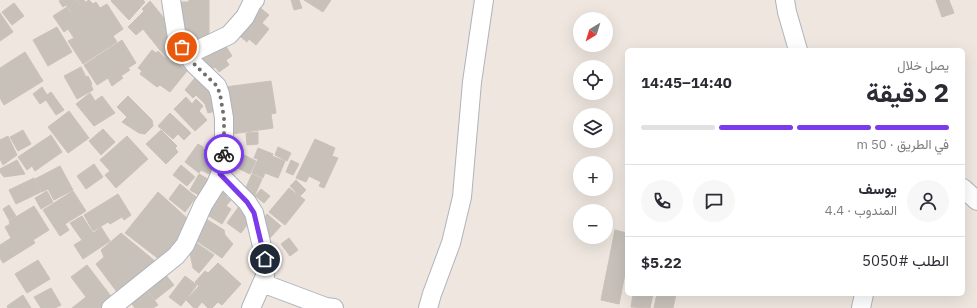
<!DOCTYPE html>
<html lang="ar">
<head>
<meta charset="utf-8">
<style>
  :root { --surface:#fff; --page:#f7f7f7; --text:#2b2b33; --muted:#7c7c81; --line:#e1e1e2; --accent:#7c3aed }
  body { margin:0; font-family:"IBM Plex Sans",Vazirmatn,sans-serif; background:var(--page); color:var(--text); direction:rtl; height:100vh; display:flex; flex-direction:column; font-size:15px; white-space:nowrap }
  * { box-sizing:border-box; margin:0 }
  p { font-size:13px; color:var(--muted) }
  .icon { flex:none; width:22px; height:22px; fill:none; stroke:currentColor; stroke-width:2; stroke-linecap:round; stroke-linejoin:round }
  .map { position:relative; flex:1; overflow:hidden; direction:ltr }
  .details { position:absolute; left:625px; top:48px; width:340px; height:248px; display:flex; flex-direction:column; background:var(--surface); border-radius:6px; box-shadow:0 4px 16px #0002; direction:rtl }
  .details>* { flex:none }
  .needle { width:26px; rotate:218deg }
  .tools { position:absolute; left:573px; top:12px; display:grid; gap:8px }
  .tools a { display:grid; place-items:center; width:40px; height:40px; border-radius:50%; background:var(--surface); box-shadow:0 4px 16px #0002; font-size:20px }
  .pin { position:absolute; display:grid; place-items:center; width:34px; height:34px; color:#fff; margin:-17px; border:2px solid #fff; border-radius:50%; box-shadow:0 1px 4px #0007 }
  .courier { position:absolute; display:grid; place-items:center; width:40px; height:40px; margin:-20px; border:3px solid #7c3aed; border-radius:50%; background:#fff; color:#222; box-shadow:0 1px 5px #0007 }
  .head em { font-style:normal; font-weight:700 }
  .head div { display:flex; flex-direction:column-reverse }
  .head { display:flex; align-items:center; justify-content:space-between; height:68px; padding:0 16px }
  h1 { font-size:26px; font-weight:700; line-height:30px }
  .bar { display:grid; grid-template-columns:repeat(4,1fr); gap:6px 4px; align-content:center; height:48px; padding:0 16px }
  .bar i { height:5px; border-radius:3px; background:var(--line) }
  .bar .active { background:var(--accent) }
  .bar p { grid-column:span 4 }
  .line { display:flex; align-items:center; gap:10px; padding:0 16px; border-top:1px solid var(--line) }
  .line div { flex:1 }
  .round { display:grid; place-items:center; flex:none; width:42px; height:42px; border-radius:21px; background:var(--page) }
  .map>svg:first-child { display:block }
  .building { fill:#c7c1ba; stroke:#cac2b8 }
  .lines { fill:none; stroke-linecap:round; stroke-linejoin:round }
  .minor-casing { stroke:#afb3bd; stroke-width:20 }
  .minor { stroke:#fff; stroke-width:18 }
  .done { stroke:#716e6b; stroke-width:4; stroke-dasharray:0 7.2 }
  .route { stroke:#7c3aed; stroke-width:5 }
</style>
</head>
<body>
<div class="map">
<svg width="977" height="308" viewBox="0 0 977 308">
  <rect width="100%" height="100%" fill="#eee6df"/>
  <path class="building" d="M61,0H76L80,6L71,11L66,5L63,7L59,1Z
    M77,0H84L85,2L80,5Z
    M89,0L93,4L96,2L100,8L107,4L123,29L113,36L117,42L83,64L68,41L74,38L68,29L64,32L53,16L67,7L70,12Z
    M112,0H143L145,2L129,20L111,1Z
    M189,0H209V39H189V35H179L178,2H189Z
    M291,0H299L302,8L294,10Z
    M304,0H331L323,12Z
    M936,0H949L954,13L942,17Z
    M150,1L169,24L178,54L168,60L143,29L136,35L128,27L144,11L142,9Z
    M14,3L24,16L12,25L2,12Z
    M258,6L269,15L262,23L269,29L256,45L249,39L247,42L236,33Z
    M0,13L13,32L0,41Z
    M57,27L72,52L48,66L33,40Z
    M122,40L136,63L128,68L130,70L121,76L123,78L112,86L108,78L97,85L84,65Z
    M224,43L232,56L226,60L229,65L219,72L215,67L209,71L201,59Z
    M152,50L156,53L158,51L168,61L173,59L187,71L170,92L160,85L157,87L140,74L142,71L138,68Z
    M25,52L43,81L4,105L0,98V68Z
    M81,67L86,77L88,76L92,84L91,85L93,90L77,99L64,76Z
    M198,74L216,98L219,110L208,113L205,104L196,95L193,98L185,90Z
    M271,81L276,113L271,114L273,128L232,134L225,87Z
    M42,87L47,95L51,92L64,110L56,115L46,100L40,104L33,94Z
    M90,93L95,101L102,96L115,113L94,126L76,104Z
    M128,96L152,120L153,126L145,134L139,133L122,122L127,117L117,107Z
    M186,97L192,104L196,99L203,106L199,111L207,120L195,131L174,109Z
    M69,111L89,138L68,153L48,127Z
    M170,113L191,133L184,140L178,134L173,139L158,126Z
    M103,129L115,142L101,155L89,141Z
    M23,130L31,144L18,151L10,137Z
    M161,130L177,146L175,148L178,152L166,164L146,144Z
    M258,132V144L247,145L246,133Z
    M51,135L62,152L35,171L32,166L27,170L18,157Z
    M8,136L17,155L3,165L0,159V140Z
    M127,136L148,159L116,188L105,175L110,171L100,160Z
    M315,139L335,148L332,156L338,158L324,188L319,186L321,182L309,176L306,182L296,178Z
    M198,144L203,147V150L206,149L222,151L215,177L201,170L199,173L185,162Z
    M278,147L291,153L287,161L275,155Z
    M258,148L273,154L272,156L285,161L278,178L265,173L263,178L252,173L258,159L254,158Z
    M234,150L256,161L250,174L227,163Z
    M17,160L25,174L4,177L0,172V169Z
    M291,160L299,164L293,175L286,172Z
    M94,164L103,177L86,189L77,176Z
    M181,165L195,177L187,186L173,175Z
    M60,166L73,190L54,200L48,189L42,192L35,179Z
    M199,174L211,181L202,197L190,190Z
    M252,174L262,179L254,197L244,192Z
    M34,178L41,192L16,204L9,190Z
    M296,180L306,190L300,196L290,186Z
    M180,184L196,197L185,212L169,199Z
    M221,186L229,191L226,197L231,200L226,206L231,209L222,224L204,213Z
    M289,188L305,200L285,225L269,212Z
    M261,189L270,196L264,203L255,196Z
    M47,191L53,202L41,209L35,198Z
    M73,191L86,211L65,224L69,230L60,236L43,210Z
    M158,192L189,220L180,243L160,260L125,233Z
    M118,194L131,215L124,220L122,217L110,224L108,222L93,231L84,215Z
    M9,205L16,216L9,220L3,209Z
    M240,205L254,215L241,233L227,223Z
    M34,206L49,230L33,240L35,243L3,263L0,258V245L11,238L5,227L10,224L9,221Z
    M267,214L281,226L268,240L259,224Z
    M82,216L93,233L101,227L110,241L83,259L74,245L82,240L70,223Z
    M206,219L224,230L225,235L233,244L222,258L195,240Z
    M615,230L627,233V264L619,304L601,300Z
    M121,233L161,266L120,296L96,264L104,257L101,250Z
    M289,238L298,250L290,256L281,244Z
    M195,242L214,255L199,273L193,268L189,249Z
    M38,260L50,279L27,293L15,274Z
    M218,263L241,284L222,305L218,302L212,308H208L202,302L197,308H194L186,300L199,286L195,282L205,271L208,273Z
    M87,265L114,300L104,308H72L86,297L71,277Z
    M165,274L174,285L155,300L146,288Z
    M185,276L197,285L181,306L169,297Z
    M144,287L158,305L153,308H135L128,299Z
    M51,288L61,305L55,308H41L34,297Z
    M633,294H653L650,308L631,307Z
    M657,294H676L673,308H654Z
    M23,295L31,308H8L7,306Z"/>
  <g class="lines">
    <g class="minor-casing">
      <path id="minor" d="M785,0L787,12L798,50
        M187,55L229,35L245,17L252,3L255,0
        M220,175L247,202L254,213L265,259V276L251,308
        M963,188L977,201
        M262,283L326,307L334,308
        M111,308L176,256L185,245L203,205L215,186L220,175L224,153V118L220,94L217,86L195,65L187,55L177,38L171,0
        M428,308L432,294L451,243L462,197L472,82L484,0
        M861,308L864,294"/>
    </g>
    <use href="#minor" class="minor"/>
  </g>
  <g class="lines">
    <path class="done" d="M182,47L195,65L217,86L220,94L224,118V154"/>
    <path class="route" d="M224,154L220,174L247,202L254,213L265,259"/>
  </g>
</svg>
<div class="tools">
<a><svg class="needle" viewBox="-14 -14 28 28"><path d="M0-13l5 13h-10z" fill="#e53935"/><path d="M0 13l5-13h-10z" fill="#7c7c81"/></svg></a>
<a><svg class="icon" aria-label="locate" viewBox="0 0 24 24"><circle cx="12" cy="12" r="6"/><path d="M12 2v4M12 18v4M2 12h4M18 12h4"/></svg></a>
<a><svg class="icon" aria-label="layers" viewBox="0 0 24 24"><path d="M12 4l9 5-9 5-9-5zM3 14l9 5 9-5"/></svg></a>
<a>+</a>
<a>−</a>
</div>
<div class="pin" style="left:182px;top:47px;background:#ea580c"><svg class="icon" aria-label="bag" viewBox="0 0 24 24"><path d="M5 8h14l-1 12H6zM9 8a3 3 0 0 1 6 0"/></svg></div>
<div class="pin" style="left:265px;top:259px;background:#1f2937"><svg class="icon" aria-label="home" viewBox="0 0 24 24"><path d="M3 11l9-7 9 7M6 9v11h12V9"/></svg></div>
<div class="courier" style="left:224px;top:154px"><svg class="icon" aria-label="bike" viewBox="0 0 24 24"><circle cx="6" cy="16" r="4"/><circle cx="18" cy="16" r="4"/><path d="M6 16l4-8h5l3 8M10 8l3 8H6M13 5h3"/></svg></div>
<section class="details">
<div class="head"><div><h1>2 دقيقة</h1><p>يصل خلال</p></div><em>14:40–14:45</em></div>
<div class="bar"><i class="active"></i><i class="active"></i><i class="active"></i><i></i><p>في الطريق · 50 m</p></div>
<div class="line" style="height:72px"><a class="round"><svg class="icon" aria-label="person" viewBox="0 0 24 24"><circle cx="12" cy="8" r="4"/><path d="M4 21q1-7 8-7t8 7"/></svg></a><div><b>يوسف</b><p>المندوب · 4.4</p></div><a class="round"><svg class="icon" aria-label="chat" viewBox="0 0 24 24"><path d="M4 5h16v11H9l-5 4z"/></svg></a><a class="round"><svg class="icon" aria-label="phone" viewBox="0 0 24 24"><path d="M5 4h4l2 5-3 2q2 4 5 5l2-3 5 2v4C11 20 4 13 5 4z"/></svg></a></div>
<div class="line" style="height:52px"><div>الطلب #5050</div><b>$5.22</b></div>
</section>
</div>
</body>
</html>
